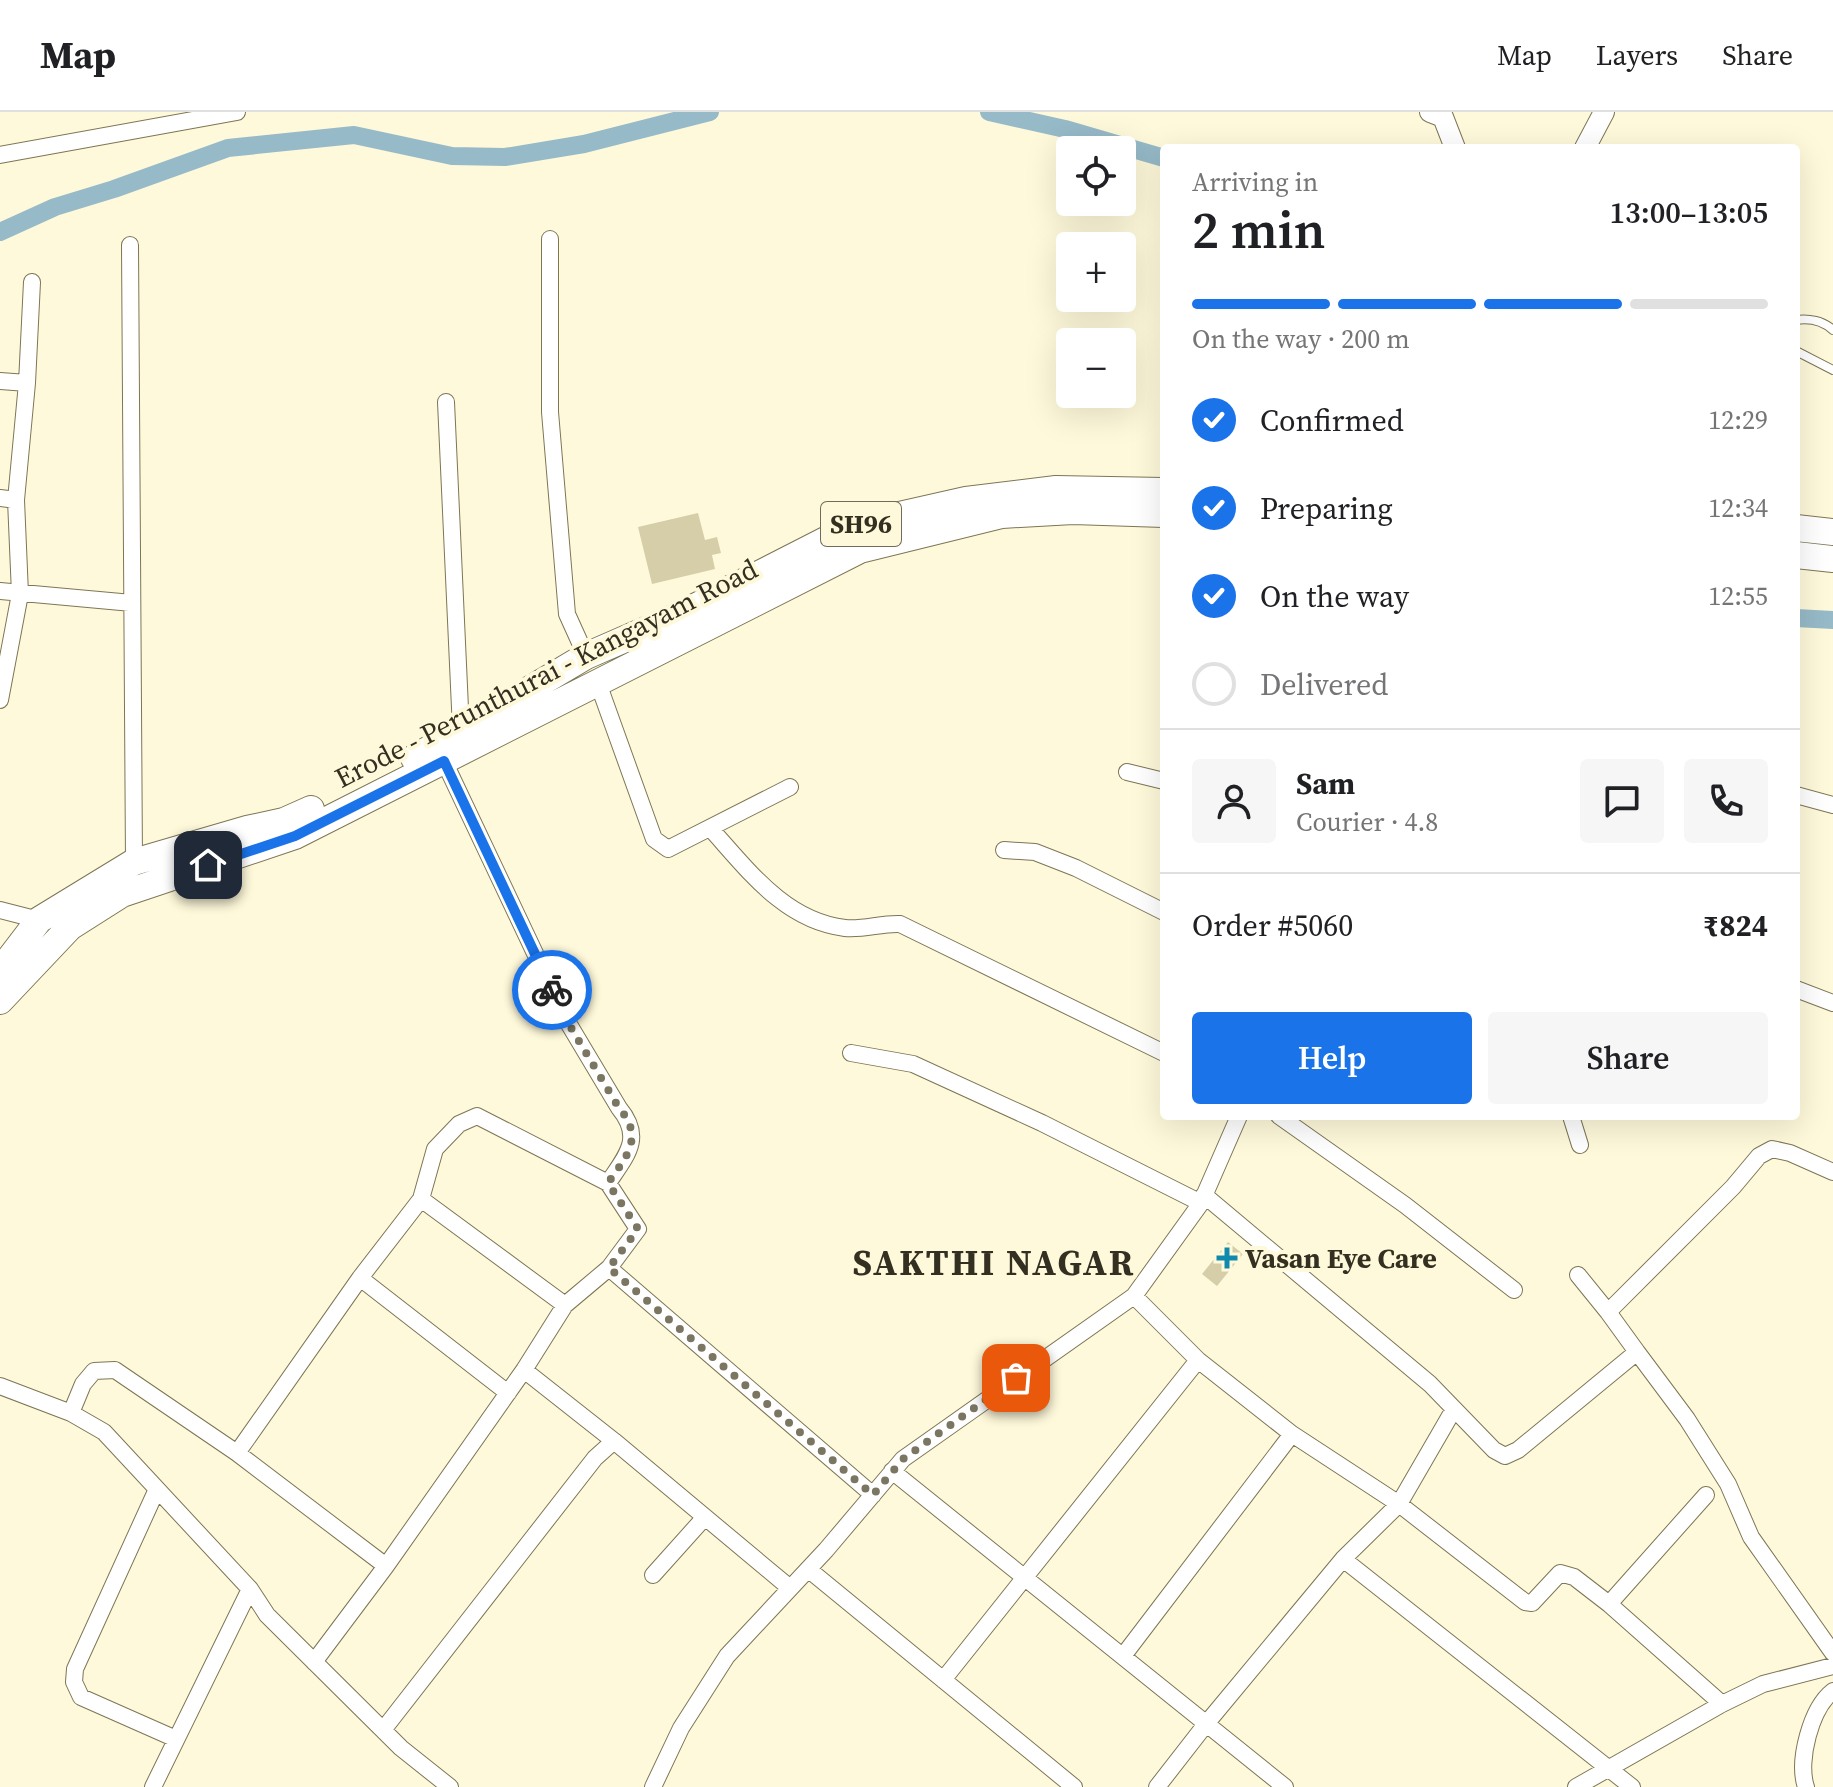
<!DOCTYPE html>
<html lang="en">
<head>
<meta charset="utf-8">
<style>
  :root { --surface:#fff; --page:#f6f6f6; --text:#202124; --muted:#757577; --line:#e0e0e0; --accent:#1a73e8 }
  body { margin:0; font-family:"Source Serif 4",serif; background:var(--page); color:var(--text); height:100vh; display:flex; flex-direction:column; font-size:30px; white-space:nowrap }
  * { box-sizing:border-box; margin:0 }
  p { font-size:26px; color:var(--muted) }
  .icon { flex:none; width:44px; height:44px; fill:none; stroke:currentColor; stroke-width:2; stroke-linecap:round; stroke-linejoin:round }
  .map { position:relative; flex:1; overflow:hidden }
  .details { position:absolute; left:1160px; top:32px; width:640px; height:976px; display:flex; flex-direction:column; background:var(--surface); border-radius:8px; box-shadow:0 8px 32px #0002 }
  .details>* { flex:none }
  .tools { position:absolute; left:1056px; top:24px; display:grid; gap:16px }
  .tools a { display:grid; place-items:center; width:80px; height:80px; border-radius:8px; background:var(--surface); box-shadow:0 8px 32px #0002; font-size:40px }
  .pin { position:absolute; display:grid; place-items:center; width:68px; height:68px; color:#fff; margin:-34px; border-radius:16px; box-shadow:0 4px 12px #0006 }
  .courier { position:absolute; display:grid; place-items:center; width:80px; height:80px; margin:-40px; border:6px solid #1a73e8; border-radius:50%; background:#fff; color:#222; box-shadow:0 2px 10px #0007 }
  .summary em { font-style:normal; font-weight:600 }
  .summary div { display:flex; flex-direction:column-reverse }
  .summary { display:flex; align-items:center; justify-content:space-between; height:136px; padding:0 32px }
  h1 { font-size:52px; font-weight:600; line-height:60px }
  .bar { display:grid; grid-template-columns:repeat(4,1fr); gap:12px 8px; align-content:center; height:96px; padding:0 32px }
  .bar i { height:10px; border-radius:6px; background:var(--line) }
  .bar .on { background:var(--accent) }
  .bar p { grid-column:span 4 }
  .line { display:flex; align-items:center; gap:20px; padding:0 32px; border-top:2px solid var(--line) }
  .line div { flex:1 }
  .round { display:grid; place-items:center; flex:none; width:84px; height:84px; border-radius:8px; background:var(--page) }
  ol { padding:0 32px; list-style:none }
  li { display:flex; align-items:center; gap:24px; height:88px }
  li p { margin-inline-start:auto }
  li .icon { padding:8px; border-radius:50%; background:var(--accent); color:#fff; stroke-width:4 }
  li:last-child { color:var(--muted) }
  li i { width:44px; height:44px; border:4px solid var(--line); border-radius:50% }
  .cta { display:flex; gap:16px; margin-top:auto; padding:16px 32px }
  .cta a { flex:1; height:92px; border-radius:8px; background:var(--accent); color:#fff; font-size:32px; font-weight:600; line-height:92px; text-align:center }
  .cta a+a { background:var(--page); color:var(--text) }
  header { display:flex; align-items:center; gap:48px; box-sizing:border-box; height:112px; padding:0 40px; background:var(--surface); border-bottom:2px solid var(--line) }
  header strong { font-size:38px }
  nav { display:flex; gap:44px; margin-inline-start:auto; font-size:28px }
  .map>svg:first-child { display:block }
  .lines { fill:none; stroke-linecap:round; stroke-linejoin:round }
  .canal { stroke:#97bac8; stroke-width:18 }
  .building { fill:#d5cea9 }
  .service-casing { stroke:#7d7654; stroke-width:10 }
  .minor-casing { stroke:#7d7654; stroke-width:18 }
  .tertiary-casing { stroke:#7d7654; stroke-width:22 }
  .primary-casing { stroke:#7d7654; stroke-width:28 }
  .service { stroke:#fff; stroke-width:8 }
  .minor { stroke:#fff; stroke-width:16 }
  .tertiary { stroke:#fff; stroke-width:20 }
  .primary { stroke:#fff; stroke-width:26 }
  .done { stroke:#7a7662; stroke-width:8; stroke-dasharray:0 14.4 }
  .route { stroke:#1a73e8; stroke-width:10 }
  .poi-dot { fill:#0f8aad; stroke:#fff9db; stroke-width:3 }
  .labels { text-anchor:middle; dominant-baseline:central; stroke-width:8; stroke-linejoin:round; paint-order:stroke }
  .shield { fill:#fff9db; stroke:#706c59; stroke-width:2 }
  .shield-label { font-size:26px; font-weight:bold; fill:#333021 }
  .street-label { font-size:28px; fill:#333021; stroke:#fff9db }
  .poi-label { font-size:28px; font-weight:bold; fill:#333021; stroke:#fff9db; text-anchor:start }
  .district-label { font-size:36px; font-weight:bold; letter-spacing:2px; fill:#333021; stroke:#fff9db }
</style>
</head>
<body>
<header>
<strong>Map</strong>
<nav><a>Map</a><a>Layers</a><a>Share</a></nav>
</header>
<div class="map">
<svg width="1833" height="1675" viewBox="0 0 1833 1675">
  <rect width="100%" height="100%" fill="#fff9db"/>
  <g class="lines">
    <path class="canal" d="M989,0L1065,17L1164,46
      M0,120L55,95L114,77L228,36L354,23L452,44L505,45L584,32L710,0
      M1796,506L1833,508"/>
  </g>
  <path class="building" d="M698,401L705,428L717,425L721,441L712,443L715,457L652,472L638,415Z
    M1228,1130L1243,1142L1217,1174L1202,1162Z"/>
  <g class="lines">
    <g class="service-casing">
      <path id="service" d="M1796,208C1809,206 1823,209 1833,218
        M1796,239L1833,258"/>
    </g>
    <g class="minor-casing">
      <path id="minor" d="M0,43L237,0
        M550,127V300L567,502L586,544
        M130,133L134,750
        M0,269L27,271
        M446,290L461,618
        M0,386L16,388
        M0,479L132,491
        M598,571L654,727L668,737L790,675
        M0,588L20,482L16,388L27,271L32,170
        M444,649L567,909L619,996C644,1026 626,1044 608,1071L638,1117L609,1156L873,1383
        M1127,660L1164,669
        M1796,683L1833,693
        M710,716C748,758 785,809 845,816C863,818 882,811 900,812L1164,941
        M1004,738L1035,740L1076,756L1164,800
        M0,798L39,808
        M1796,877L1833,891
        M851,941L913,952L1042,1011L1201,1091
        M1279,1004L1405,1093L1514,1178
        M1571,1004L1580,1033
        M1204,1083L1430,1272L1494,1338L1505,1344L1518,1338L1637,1240L1687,1307L1728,1372L1751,1425L1833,1541
        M421,1087L565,1193
        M1578,1163L1608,1200
        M360,1166L508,1281
        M1134,1184L1198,1248L1292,1322L1399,1392L1525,1490L1532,1491L1560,1461L1574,1465L1609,1492
        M1637,1240L1608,1200L1733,1075L1759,1044L1772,1037L1790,1041L1833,1060
        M524,1258L614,1329L790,1476
        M0,1274L71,1301L104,1320L250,1477L267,1503L401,1636L450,1675
        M71,1301L83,1272L94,1259L115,1258L237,1341L386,1454
        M237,1341L360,1166L421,1087L435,1037L459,1012L477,1004L608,1071
        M892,1359L1285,1675
        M157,1377L75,1557L74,1570L81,1585L176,1627
        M1706,1383L1609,1492L1722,1592
        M1343,1447L1632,1675
        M808,1457L1074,1675
        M653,1463L705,1405
        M1123,1544L1292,1322
        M314,1550L386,1454L524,1258L565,1193L609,1156
        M943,1568L1198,1248
        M383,1618L595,1346L614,1329
        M153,1675L250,1477
        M653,1675L681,1616L727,1544L826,1438L903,1347L1134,1184L1201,1091L1239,1004
        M1157,1675L1206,1612L1343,1447L1399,1392L1454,1297
        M1576,1675L1722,1592L1763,1572L1833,1554
        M1806,1675C1797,1649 1811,1596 1833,1579"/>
    </g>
    <g class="tertiary-casing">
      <path id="tertiary" d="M1430,0L1443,5L1455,36
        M1585,36L1604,0"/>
    </g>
    <g class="primary-casing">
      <path id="primary" d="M1796,416L1833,420
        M1796,443L1833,447
        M414,646L586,544L673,506L855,413L966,388L1056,377L1164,379
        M0,859L39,808L134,750L247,717L284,709L311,697
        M0,889L70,815L122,782L295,724L860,438L1002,403L1073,399L1164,402"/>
    </g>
    <use href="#service" class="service"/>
    <use href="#minor" class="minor"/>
    <use href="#tertiary" class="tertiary"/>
    <use href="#primary" class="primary"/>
  </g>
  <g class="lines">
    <path class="done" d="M552,878L567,909L619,996C645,1026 626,1045 608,1071L638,1117L609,1156L873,1383L903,1347L1016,1266"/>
    <path class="route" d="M208,753L295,724L444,649L552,878"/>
  </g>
  <path class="poi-dot" d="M1223 1134h8v8h8v8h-8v8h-8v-8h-8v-8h8z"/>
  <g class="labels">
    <rect class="shield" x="821" y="390" width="80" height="44" rx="6"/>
    <g class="shield-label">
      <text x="861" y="412">SH96</text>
    </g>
    <g class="street-label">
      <text transform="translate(546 561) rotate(-27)">Erode - Perunthurai - Kangayam Road</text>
    </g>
    <g class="poi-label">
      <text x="1245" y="1146">Vasan Eye Care</text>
    </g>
    <g class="district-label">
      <text x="994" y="1150">SAKTHI NAGAR</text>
    </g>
  </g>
</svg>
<div class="tools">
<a><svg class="icon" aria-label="locate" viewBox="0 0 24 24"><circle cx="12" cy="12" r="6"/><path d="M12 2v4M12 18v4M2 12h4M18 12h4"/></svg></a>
<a>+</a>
<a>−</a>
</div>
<div class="pin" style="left:1016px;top:1266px;background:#ea580c"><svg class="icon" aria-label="bag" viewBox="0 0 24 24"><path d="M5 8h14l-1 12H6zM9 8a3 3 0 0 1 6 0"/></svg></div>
<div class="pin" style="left:208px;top:753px;background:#1f2937"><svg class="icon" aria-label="home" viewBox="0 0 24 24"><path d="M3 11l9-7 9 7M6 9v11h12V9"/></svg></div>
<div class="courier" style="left:552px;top:878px"><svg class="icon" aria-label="bike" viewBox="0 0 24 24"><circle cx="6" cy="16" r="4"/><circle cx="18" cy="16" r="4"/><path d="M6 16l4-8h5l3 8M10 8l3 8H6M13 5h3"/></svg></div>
<section class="details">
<div class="summary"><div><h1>2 min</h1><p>Arriving in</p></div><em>13:00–13:05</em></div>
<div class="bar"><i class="on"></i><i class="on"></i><i class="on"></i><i></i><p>On the way · 200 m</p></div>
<ol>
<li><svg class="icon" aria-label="check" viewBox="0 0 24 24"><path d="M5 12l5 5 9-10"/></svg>Confirmed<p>12:29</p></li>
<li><svg class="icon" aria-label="check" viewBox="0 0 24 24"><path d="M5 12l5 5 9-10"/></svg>Preparing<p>12:34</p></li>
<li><svg class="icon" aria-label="check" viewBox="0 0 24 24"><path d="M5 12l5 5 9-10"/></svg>On the way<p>12:55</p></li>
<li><i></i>Delivered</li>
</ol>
<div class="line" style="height:144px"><a class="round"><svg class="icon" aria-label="person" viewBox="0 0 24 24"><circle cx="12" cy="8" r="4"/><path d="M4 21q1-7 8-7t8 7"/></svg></a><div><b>Sam</b><p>Courier · 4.8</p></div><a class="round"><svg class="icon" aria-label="chat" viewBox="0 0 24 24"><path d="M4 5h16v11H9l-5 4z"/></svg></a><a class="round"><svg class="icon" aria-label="phone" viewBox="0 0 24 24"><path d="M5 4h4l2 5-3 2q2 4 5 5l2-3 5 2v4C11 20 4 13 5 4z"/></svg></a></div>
<div class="line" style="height:104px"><div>Order #5060</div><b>₹824</b></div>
<div class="cta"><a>Help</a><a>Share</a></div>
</section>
</div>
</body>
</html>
